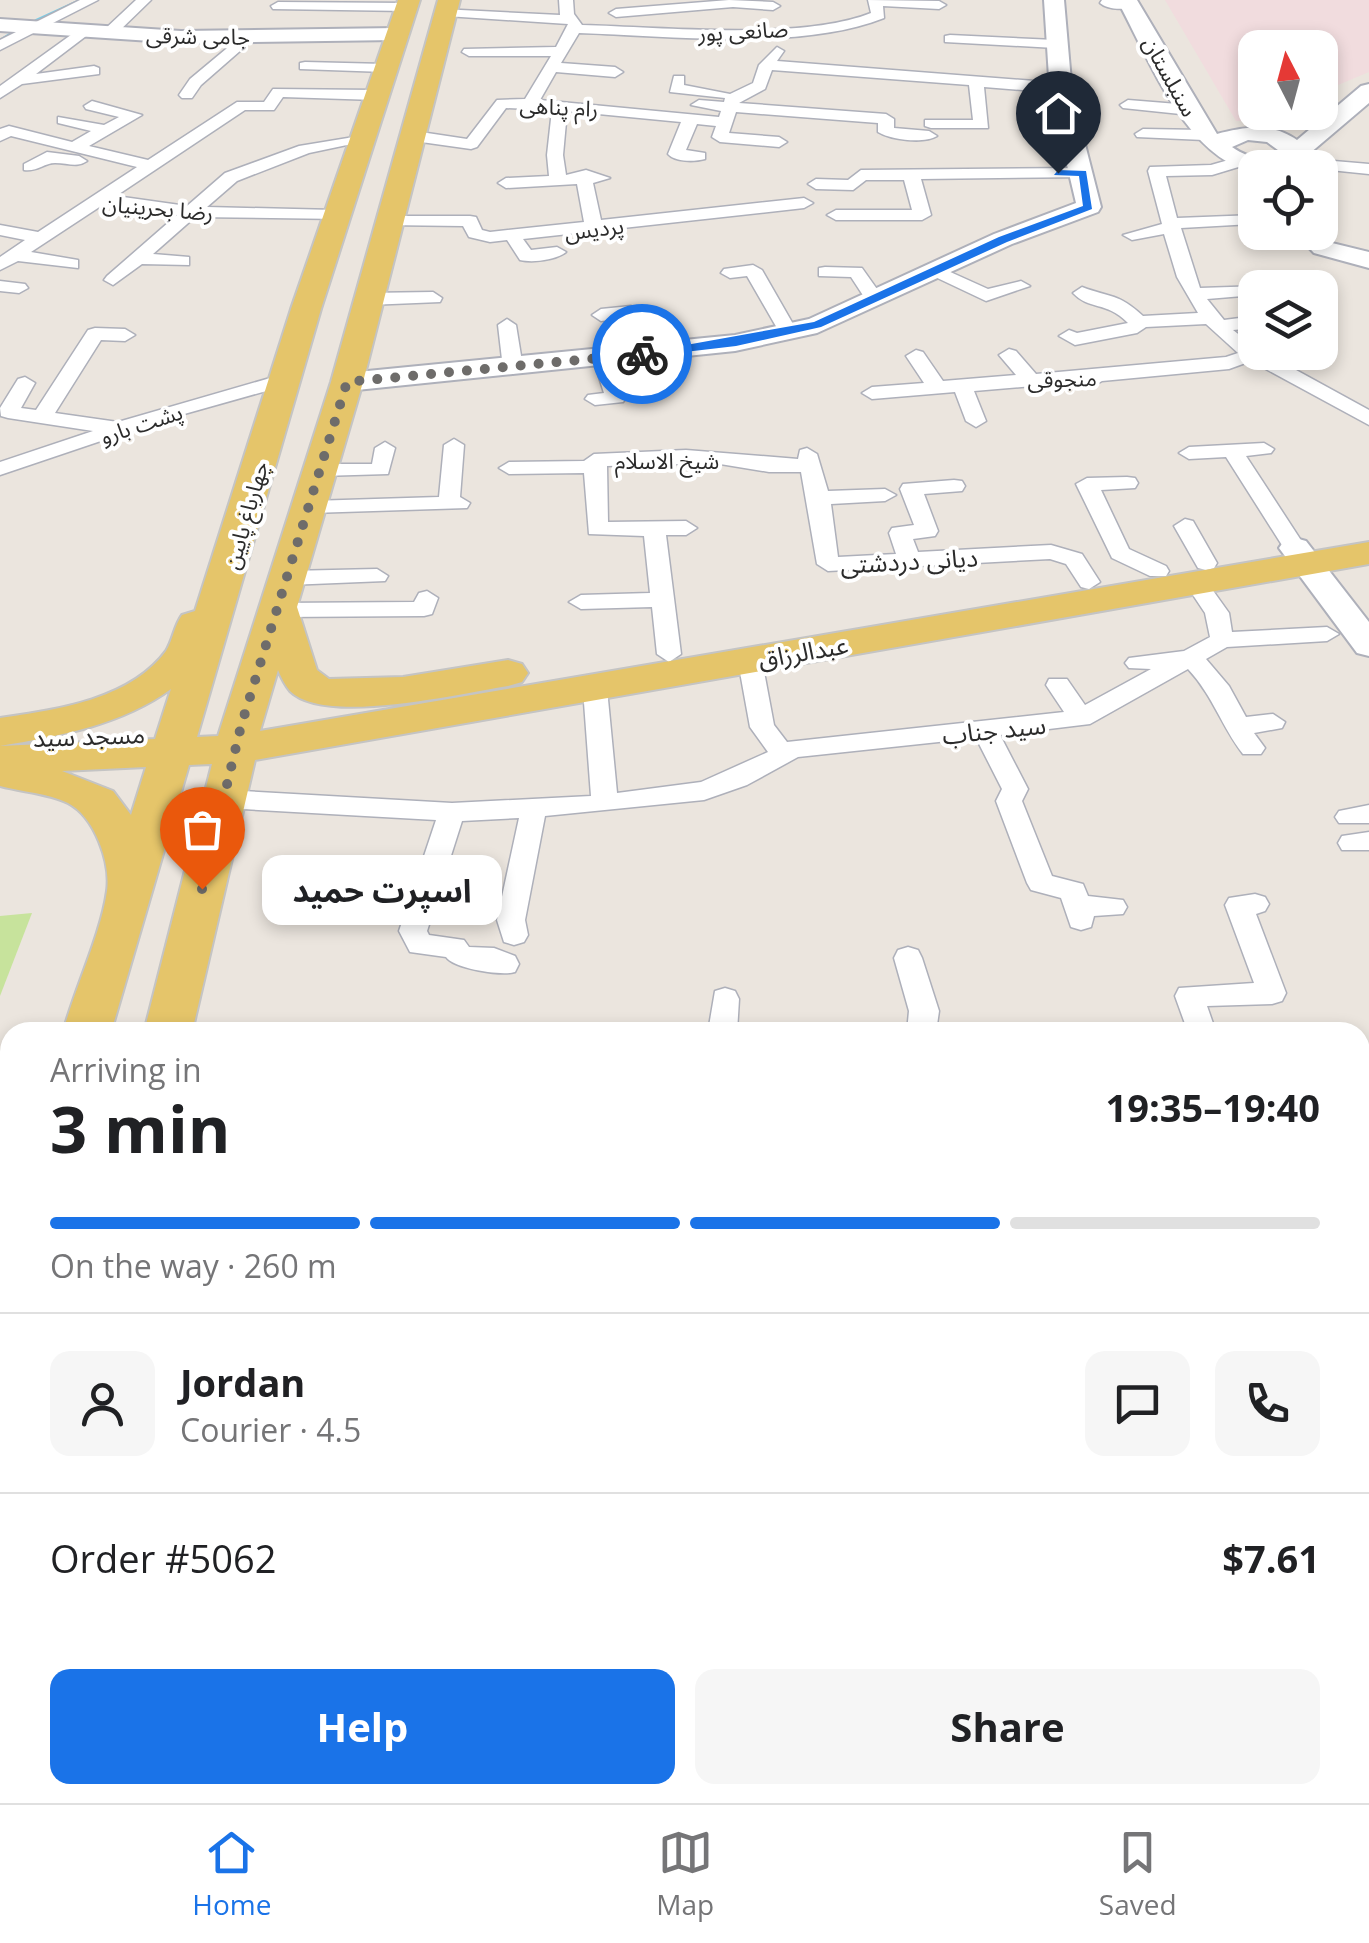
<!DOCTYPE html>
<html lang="en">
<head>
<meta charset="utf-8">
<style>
  :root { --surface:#fff; --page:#f6f6f6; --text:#202124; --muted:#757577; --line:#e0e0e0; --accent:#1a73e8 }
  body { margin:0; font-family:"Open Sans","Noto Sans Arabic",sans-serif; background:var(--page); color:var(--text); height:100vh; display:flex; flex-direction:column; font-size:38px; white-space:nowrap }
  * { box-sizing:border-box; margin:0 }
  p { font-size:32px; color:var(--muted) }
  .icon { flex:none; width:55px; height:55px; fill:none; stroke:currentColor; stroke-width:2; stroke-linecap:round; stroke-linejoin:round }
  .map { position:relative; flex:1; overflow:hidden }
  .sheet { position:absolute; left:0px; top:1022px; width:1370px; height:782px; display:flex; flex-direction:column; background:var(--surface); border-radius:30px 30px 0 0; box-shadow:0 5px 15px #0003 }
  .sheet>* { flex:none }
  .needle { width:65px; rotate:354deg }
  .fabs { position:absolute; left:1238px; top:30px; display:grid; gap:20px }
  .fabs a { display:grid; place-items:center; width:100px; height:100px; border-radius:20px; background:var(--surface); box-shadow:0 5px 15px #0003; font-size:50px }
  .pin { position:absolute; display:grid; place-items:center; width:85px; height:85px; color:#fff; margin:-102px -42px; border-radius:50% 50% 50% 0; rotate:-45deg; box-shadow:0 0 10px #0007 }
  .pin .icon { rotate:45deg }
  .courier { position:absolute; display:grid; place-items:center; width:100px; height:100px; margin:-50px; border:8px solid #1a73e8; border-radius:50%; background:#fff; color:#222; box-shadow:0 2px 12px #0007 }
  .bubble { position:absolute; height:70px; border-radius:20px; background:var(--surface); box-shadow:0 5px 15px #0003; font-size:32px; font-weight:700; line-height:70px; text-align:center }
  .headline em { font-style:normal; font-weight:700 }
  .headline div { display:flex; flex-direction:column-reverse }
  .headline { display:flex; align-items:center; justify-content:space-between; height:170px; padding:0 50px }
  h1 { font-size:65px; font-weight:700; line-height:75px }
  .bar { display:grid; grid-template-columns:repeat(4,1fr); gap:15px 10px; align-content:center; height:120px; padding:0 50px }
  .bar i { height:12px; border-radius:8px; background:var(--line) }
  .bar .selected { background:var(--accent) }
  .bar p { grid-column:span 4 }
  .line { display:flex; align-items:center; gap:25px; padding:0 50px; border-top:2px solid var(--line) }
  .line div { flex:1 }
  .round { display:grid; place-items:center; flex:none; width:105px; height:105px; border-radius:20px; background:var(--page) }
  .primary-button { display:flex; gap:20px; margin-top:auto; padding:20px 50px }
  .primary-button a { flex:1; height:115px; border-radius:20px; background:var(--accent); color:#fff; font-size:40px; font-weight:700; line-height:115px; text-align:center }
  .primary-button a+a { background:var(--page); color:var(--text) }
  .dock { display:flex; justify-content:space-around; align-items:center; height:140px; border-top:2px solid var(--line); background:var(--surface); font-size:28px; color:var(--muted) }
  .dock a { display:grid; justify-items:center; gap:5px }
  .dock .selected { color:var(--accent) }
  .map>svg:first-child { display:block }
  .medical { fill:#f1dcde }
  .pitch { fill:#c7e39c }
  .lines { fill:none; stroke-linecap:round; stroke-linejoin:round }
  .stream { stroke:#7acbe4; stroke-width:4 }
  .street-casing { stroke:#aeb0ba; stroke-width:3 }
  .secondary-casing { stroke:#aeb0ba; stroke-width:4 }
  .primary-casing { stroke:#c4c4c4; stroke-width:4 }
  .street { fill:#fff; fill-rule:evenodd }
  .secondary { fill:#fff; fill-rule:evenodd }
  .primary { fill:#e5c56a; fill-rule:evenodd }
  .route { fill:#1a73e8 }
  .done { stroke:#6e6c6a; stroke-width:10; stroke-dasharray:0 18 }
  .labels { text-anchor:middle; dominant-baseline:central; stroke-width:8; stroke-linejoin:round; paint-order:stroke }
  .far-street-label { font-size:22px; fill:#2b2b2b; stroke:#fff }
  .street-label { font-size:25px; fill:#2b2b2b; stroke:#fff }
</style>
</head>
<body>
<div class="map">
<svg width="1369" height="1803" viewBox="0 0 1369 1803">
  <rect width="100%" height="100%" fill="#ebe5de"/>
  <path class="medical" d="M1165,0H1369V72L1331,88L1326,98H1320V48H1255V112L1305,113L1297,121H1236Z"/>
  <path class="pitch" d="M32,913L0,996V916Z"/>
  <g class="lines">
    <path class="stream" d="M36,21L82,0
      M0,41L13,33"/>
    <g class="street-casing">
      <path id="street" d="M80,0H98L0,50V40Z
        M136,0H151L115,35H105V29Z
        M559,0H573L574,14L582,25C660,27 801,41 871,13L868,0L939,1L946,5L939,9L883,6L884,18C801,51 669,36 579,33L561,63L615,67L623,72L615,77L556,72L540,100L719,117L721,111L691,105L699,100L724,102L725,98L670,92L674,76H684V85L730,94L753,83L759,65L777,47L784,51L777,61L1060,83L1068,88L1060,93L984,87L988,128H931L925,126V120H973L969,85L772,70L765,89L739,103L886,114L894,119V128L929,131L937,136C924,144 891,140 878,132V123L736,112L729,133L779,137L787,142L779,147L720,142L712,137L716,126L697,124L686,150L705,153V159C694,162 675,162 668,154L681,122L567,111L563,155L566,175L586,170L610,178L593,183L601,220L804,198L813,203L804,208L523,239L531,250L557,247L566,252C556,260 533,263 520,260L507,240L490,242L469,237L463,226L385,225L382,221L391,216H470L476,217L482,230L490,232L584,222L577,184L506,188L498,183L506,178L549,176L547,155L552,110L506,108L477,147L471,149L414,141L406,136L414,131L467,139L497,100L525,99L551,56H469L462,52L464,49L556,47L568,24L446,16L441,15V9L560,15Z
        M729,0L773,2L780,6L773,10L733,7L616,17L609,13L616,9Z
        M1102,0H1130L1136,4C1128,11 1108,10 1100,3Z
        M278,2L407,3L414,7L407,11L273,9L271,6Z
        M82,27L94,30L36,74L94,66L99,68V74L22,84L0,98V86Z
        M244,34L256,37L201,85L192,98H182L179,95L190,79Z
        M950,35L1055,40L1062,44L1055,48L945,42V36Z
        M305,62L385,64L392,68L385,72L300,69V63Z
        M273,89L376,90L384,95L376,100L283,97L274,110H245L116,196L187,206L225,173L299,146L366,135V141L309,153L237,181L207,207L335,210L344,215L341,219L195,217L153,254L189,257V265L142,264L113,285L104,280L107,276L177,215L104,204L31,252L78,260V268L18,261L0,270V257L25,240L0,235V225L38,232L137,167L11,136L0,141V129L9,126L72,142L91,131L58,123V117L104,125L119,117L86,109L84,106L92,101L142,115L89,146L148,160L237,102H264Z
        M1128,100L1190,105L1198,110L1190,115L1123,108L1120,105Z
        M1143,129L1204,130L1212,135L1204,140L1137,137L1135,134Z
        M47,152L79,156L87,161C77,168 68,163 55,163C44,163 37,172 24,170V164Z
        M1239,157L1247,162L1245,165L1212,175L1166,176L1177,218L1255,215L1252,224L1181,228L1200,288L1261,286L1255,288V295L1207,299L1224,320L1255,316V328L1233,330L1255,347V352H1263L1369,410V425L1251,361L1229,369L1102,381L1093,386L1079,382L974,391L986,421L976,427L966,421L955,392L872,399L862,393L872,387L924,383L906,356L916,350L923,352L943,381L1016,375L999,355L1009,349L1016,351L1036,374L1226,357L1238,353L1206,324L1146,327L1137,333L1075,345L1059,336L1069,330L1077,333L1128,323C1105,300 1090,311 1073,293L1082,287C1111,298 1118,293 1143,316L1198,313L1177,277L1164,234L1132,240L1123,235L1162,224L1148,171L1150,167L1211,165Z
        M1287,157L1369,164V174L1281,165V159Z
        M1083,168L1089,169V177L921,179L931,215L922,220H836L827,215L836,210H912L904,180H866L853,190L816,189L808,184L816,179L848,180L861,170Z
        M753,265L762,270L797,331L795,335H781L747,276L730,278L721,273L724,269Z
        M937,266L988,289L1021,281L1030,286L986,301L931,275L928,271Z
        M825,267L862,268L884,299L875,305L868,303L851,277L819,276V268Z
        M0,281L25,284L28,288L19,293L0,291Z
        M433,292L442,298L440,302L368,305L359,299L368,293Z
        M631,306L640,312L661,352L658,356H644L625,318L601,321L592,315L601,309Z
        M507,319L516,325L523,368L513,374L503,368L498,325Z
        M95,328L125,329L135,335L125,341L101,340L55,413L118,422L284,374L294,380L291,384L163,420L0,475V462L93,431L8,418L1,416L0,408L18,379L25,377L35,383L21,408L36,410L88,330Z
        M603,352L613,358L626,398L623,402L595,405L585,399L588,395L604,393L593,358Z
        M454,439L464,445L460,497L470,503L467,508L311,513L300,507L311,501L439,497L444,445Z
        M385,442L395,448L388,474L321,476L310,470L321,464H372L375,448Z
        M1264,443L1274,449L1271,453L1246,456L1306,548L1303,553H1287L1226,457L1189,459L1179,453L1189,447Z
        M807,448L817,454L828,491L885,489L896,495L885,501L831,504L838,557L896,554L889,533L892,528L914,525L900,489L903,484L954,480L962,481L965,486L962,491L924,494L938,531L935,536L913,539L918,552L1051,545L1082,554L1100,582L1089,589L1081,587L1066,564L1050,559L828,571L817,564L801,472H769L714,463L607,466L608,522L686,521L697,528L686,535H666L681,654L669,662L657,654L652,607L581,609L569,602L581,595L650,593L644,536L589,534L584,473L509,474L499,468L509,462L584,461L594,454L686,450L798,459L800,450Z
        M1127,477L1135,478L1138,483L1135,488L1101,490L1129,549L1166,566L1169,571L1166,576H1150L1112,558L1076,484L1087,478Z
        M1185,519L1193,521L1217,563L1214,568L1206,570L1198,568L1174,526Z
        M377,569L388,576L385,581L288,585L277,578L288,571Z
        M1196,576L1204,578L1229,613L1232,632L1327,627L1339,634L1327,641L1227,647L1206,659L1229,686L1246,717L1273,714L1285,722L1282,728L1254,733L1265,748L1261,754H1243C1221,726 1214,697 1188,669L1090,724L1000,735L1028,789L1022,801L1052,876L1083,884L1088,896L1123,900L1127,907L1123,914L1094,916L1091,927L1081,930L1071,927L1061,898L1031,890L1027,883L996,801L1002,789L976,738L798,757L747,785L704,800L545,816L525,920L528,935L524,942L514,945L504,942L497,920L519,818L462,821L427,931L429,935L464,940L469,947L494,948L515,956L519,964L515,972C502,976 454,969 446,957L410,952L399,931L436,820L243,809L234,806L230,800L234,794L243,791L452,803L591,796L583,689L595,681L607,689L617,793L701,782L768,752L750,727L738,661L750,653L762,661L774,725L787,742L1064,712L1046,685L1049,679H1067L1085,705L1151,669L1129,668L1125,663L1129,658L1184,651L1210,637L1205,613L1185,583Z
        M427,591L438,598L432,614L424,616L280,617L268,610L280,603L414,602L419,593Z
        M1369,805V823H1339L1335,817L1339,811Z
        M1369,832V850H1342L1338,843L1342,836Z
        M1255,894L1265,897L1269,904L1265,911L1256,914L1286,993L1282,1001L1272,1004L1207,1006L1216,1032H1188L1175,996L1179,988L1254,983L1225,905L1229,898Z
        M908,947L918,950L922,958L939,1011L936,1032H907L909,1011L894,958L898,950Z
        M725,988L735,991L739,999L737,1032H708L715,991Z
        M1360,1106H1369V1132H1360Z
        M1360,1422L1369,1426V1461L1360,1457Z
        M891,1795H931V1803H889Z
        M1052,1795H1088L1091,1803H1049Z
        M1197,1795H1237L1239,1803H1197Z"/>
    </g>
    <g class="secondary-casing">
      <path id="secondary" d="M1044,0H1064L1072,93L1101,207L1098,212L1012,244L817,333L735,351L347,391L337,388L333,382L337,376L347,373L735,335L809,319L994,234L1076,203L1050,93Z
        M1117,0H1137L1217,134C1245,127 1272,122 1297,140L1361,86L1369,84V103L1296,165L1255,168V172C1186,160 1149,58 1117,0ZM1248,140L1267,142L1282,153C1265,163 1248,158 1232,147Z
        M0,19L181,31L397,28L408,34L397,40L181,43L0,31Z
        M1320,231L1332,243L1369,252V268L1314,253L1294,232Z
        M1295,538L1306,541L1369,622V656L1357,653L1279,548L1284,541Z"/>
    </g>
    <g class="primary-casing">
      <path id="primary" d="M398,0H420L321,309L197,737L218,736L331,382L438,0H460L363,382L297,607L317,670L329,679L403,677L508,660L522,664L528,673L522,682L508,686C462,693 325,726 290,691C285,685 281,677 278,670L260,731L1369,542V564L255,760L192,1032H144L212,764L189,765L111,1032H63C75,988 101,934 107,891C111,863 95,817 68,803C48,793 22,792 0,786V746L155,739L171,689C121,725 60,736 0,746V718C55,710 130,700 166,651C173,640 174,626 182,615L195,611L291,309ZM146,767L131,815L113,791L62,771Z
        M10,1244V1320L0,1323V1248Z
        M10,1522V1583L0,1587V1526Z
        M10,1602V1698L0,1702V1606Z"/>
    </g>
    <use href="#street" class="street"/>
    <use href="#secondary" class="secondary"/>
    <use href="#primary" class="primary"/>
  </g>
  <path class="route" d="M1058,170L1086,171L1092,209L1007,242L821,327L736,346L642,357L636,354L814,322L999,237L1083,206L1079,176L1054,175Z"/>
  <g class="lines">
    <path class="done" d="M202,889L241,726L347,382L642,354"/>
  </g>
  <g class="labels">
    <g class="far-street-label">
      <text transform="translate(743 30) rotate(-3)">صانعی پور</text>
      <text transform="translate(198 35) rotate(1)">جامی شرقی</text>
      <text transform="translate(1171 76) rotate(61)">سنبلستان</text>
      <text transform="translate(559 106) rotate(3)">رام پناهی</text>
      <text transform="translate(158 207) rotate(5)">رضا بحرینیان</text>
      <text transform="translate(594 228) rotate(-7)">پردیس</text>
      <text transform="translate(1062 378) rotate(-2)">منجوقی</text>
      <text transform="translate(141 423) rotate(-18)">پشت بارو</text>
      <text x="667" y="460">شیخ الاسلام</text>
      <text transform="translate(245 515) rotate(-74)">چهارباغ پایین</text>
    </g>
    <g class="street-label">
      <text transform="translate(909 560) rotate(-3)">دیانی دردشتی</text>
      <text transform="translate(803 651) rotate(-10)">عبدالرزاق</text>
      <text transform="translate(994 729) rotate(-6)">سید جناب</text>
      <text transform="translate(89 735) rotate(-2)">مسجد سید</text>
    </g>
  </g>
</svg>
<div class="fabs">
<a><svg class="needle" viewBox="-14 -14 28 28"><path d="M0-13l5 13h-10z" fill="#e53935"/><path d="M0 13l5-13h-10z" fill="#757577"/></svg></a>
<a><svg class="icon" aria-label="locate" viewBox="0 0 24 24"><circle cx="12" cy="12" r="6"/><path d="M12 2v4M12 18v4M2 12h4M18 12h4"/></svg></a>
<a><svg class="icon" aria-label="layers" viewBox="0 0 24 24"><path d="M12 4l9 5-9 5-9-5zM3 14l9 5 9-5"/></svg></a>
</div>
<div class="pin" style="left:202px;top:889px;background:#ea580c"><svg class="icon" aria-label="bag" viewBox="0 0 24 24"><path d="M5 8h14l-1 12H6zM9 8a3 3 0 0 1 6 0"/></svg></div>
<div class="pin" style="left:1058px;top:173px;background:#1f2937"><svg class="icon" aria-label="home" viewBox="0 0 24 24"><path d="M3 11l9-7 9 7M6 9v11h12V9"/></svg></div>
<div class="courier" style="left:642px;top:354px"><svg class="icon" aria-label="bike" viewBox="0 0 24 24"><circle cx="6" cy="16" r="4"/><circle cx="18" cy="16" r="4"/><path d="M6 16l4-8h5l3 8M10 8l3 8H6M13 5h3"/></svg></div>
<div class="bubble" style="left:262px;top:855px;width:240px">اسپرت حمید</div>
<section class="sheet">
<div class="headline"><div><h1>3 min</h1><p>Arriving in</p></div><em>19:35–19:40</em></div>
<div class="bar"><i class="selected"></i><i class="selected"></i><i class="selected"></i><i></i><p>On the way · 260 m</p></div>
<div class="line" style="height:180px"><a class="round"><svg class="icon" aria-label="person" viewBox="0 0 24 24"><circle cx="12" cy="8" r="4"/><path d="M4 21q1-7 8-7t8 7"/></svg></a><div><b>Jordan</b><p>Courier · 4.5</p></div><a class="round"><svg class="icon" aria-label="chat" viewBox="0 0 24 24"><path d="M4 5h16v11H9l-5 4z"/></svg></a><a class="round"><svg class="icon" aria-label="phone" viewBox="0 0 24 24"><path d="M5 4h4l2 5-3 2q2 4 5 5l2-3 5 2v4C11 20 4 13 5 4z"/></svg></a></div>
<div class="line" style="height:130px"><div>Order #5062</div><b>$7.61</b></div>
<div class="primary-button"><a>Help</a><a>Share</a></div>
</section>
</div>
<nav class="dock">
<a class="selected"><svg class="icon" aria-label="home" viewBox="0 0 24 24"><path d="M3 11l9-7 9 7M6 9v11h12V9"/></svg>Home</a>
<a><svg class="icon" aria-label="map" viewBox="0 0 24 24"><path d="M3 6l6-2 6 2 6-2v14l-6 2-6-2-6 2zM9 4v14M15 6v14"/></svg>Map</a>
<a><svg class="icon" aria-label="saved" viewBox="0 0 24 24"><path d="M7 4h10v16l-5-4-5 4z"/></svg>Saved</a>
</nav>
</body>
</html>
